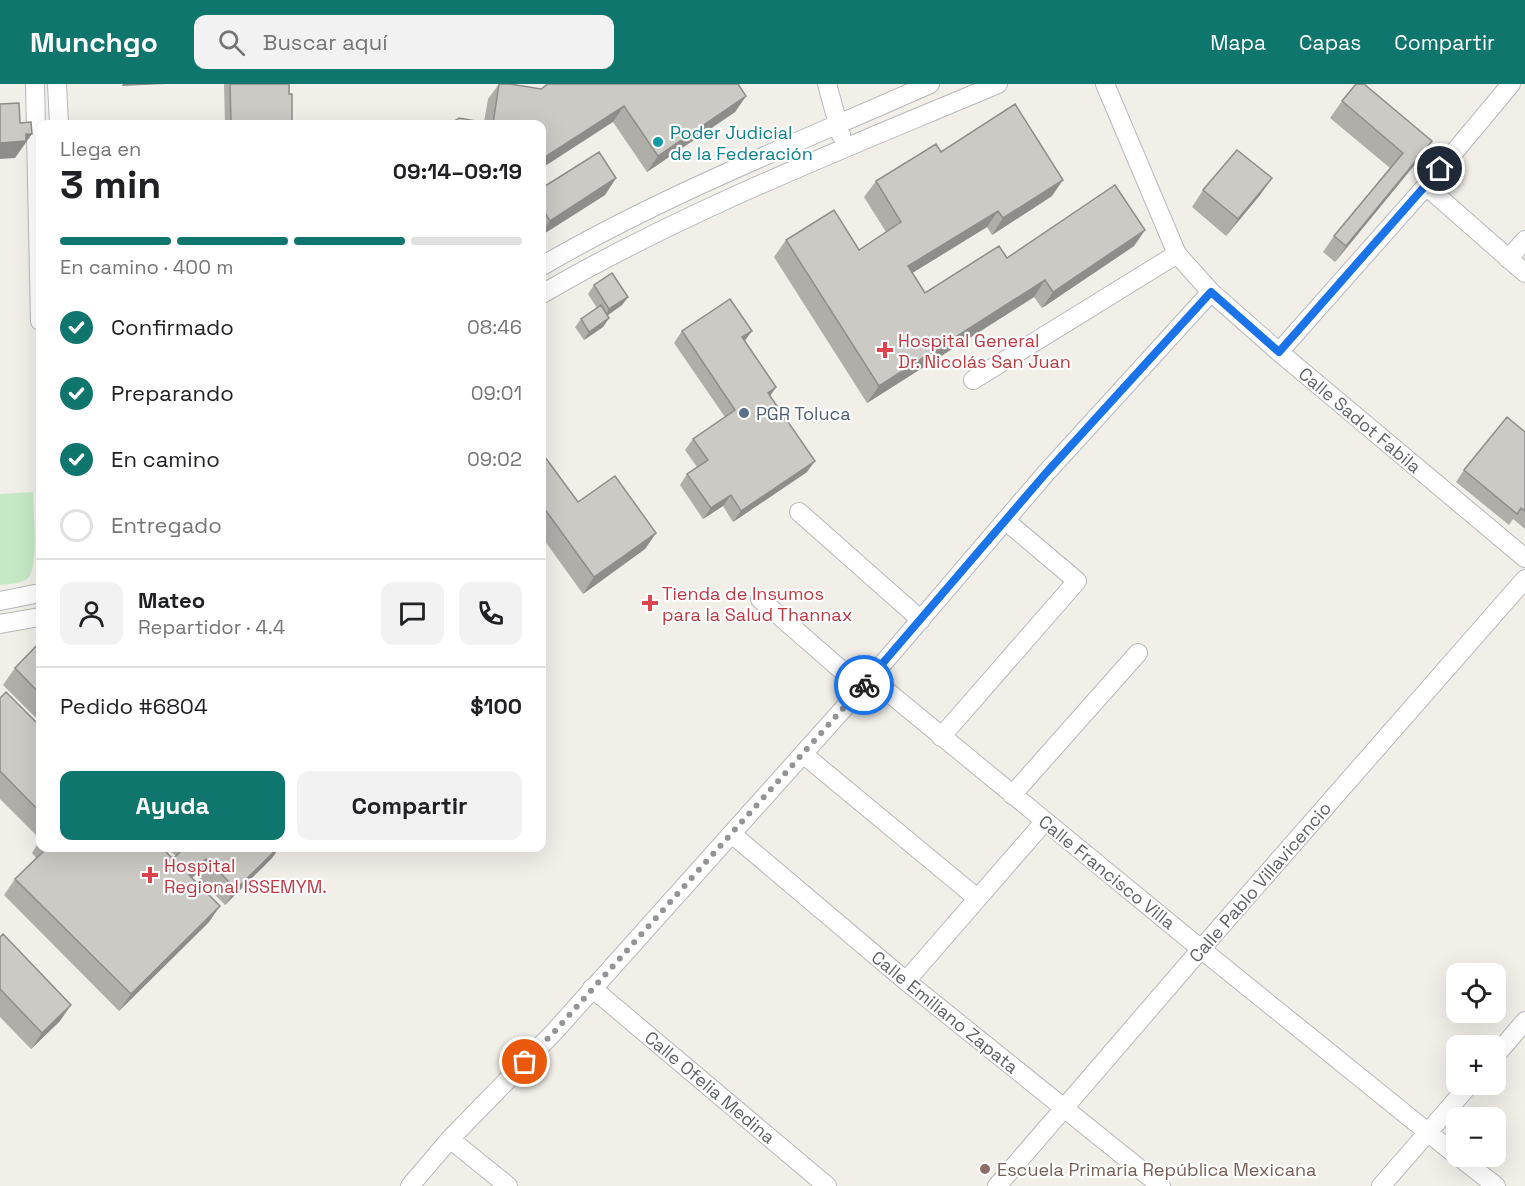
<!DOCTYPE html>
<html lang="es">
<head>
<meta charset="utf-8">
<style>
  :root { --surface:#fff; --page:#f2f2f2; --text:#202124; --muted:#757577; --line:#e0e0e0; --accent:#0f766e }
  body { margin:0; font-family:"Space Grotesk",sans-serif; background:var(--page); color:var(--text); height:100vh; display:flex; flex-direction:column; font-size:22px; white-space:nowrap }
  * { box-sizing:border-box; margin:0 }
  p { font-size:20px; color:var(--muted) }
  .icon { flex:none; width:33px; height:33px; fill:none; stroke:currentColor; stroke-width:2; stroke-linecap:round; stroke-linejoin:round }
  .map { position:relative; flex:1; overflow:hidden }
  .details { position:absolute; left:36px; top:36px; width:510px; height:732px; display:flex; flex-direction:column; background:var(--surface); border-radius:12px; box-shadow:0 6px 24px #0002 }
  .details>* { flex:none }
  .controls { position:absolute; left:1446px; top:879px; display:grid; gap:12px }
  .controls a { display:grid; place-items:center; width:60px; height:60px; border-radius:12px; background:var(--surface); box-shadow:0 6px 24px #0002; font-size:30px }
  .pin { position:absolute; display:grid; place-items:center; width:51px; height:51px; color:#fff; margin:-26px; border:3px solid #fff; border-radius:50%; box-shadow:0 2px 6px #0007 }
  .courier { position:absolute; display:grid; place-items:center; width:60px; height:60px; margin:-30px; border:4px solid #1a73e8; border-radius:50%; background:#fff; color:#222; box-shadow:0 2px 8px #0007 }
  .summary em { font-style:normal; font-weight:600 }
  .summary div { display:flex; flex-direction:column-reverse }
  .summary { display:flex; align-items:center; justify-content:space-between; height:102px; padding:0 24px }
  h1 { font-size:39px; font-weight:600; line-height:45px }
  .bar { display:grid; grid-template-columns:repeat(4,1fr); gap:9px 6px; align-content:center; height:72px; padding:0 24px }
  .bar i { height:8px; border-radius:4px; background:var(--line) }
  .bar .selected { background:var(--accent) }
  .bar p { grid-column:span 4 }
  .line { display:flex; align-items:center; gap:15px; padding:0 24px; border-top:2px solid var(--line) }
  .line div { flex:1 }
  .round { display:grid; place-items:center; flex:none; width:63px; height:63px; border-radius:12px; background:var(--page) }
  ol { padding:0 24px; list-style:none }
  li { display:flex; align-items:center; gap:18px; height:66px }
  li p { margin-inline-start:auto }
  li .icon { padding:6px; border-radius:50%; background:var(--accent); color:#fff; stroke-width:4 }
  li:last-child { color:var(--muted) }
  li i { width:33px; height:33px; border:3px solid var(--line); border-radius:50% }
  .primary-button { display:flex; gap:12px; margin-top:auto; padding:12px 24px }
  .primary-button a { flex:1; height:69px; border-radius:12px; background:var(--accent); color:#fff; font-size:24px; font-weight:600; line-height:69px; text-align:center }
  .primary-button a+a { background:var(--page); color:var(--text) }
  header { display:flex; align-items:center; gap:36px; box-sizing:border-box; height:84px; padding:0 30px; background:var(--accent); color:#fff }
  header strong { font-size:28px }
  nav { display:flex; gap:33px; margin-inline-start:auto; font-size:21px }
  .search { width:420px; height:54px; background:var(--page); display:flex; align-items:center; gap:15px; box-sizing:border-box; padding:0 21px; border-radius:12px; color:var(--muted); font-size:22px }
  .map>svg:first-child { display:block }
  .green { fill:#c5e8c5 }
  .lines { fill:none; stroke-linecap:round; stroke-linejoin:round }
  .minor-casing { stroke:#b5b8bc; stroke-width:20 }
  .minor { stroke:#fff; stroke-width:18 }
  .wall { fill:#afaea9 }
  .shaded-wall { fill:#8f8d8a }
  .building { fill:#cccac5; stroke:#8f8d8a; stroke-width:1.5 }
  .done { stroke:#929495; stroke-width:6; stroke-dasharray:0 10.8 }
  .route { stroke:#1a73e8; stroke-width:8 }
  .culture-dot { fill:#0f9aa8; stroke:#fff; stroke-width:2 }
  .health-dot { fill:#e0444e; stroke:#fff; stroke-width:2 }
  .service-dot { fill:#5c6f8a; stroke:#fff; stroke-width:2 }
  .education-dot { fill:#8d6e63; stroke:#fff; stroke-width:2 }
  .labels { text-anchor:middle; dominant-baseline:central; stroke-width:4.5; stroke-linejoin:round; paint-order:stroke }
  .culture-label { font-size:18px; fill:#0d838f; stroke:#fff; text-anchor:start }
  .health-label { font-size:18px; fill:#be3a42; stroke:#fff; text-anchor:start }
  .service-label { font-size:18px; fill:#4e5e75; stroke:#fff; text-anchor:start }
  .street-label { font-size:18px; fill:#5f6368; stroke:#fff }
  .education-label { font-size:18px; fill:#785e54; stroke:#fff; text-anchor:start }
</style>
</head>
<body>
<header>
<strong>Munchgo</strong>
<div class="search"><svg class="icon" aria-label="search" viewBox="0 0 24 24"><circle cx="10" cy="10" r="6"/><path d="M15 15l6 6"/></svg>Buscar aquí</div>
<nav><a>Mapa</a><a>Capas</a><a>Compartir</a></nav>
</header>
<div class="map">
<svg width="1525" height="1102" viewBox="0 0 1525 1102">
  <rect width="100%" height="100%" fill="#f1efe8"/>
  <path class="green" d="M33,408C33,426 39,483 28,494C22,500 8,500 0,501V410Z"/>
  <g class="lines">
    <g class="minor-casing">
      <path id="minor" d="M35,0L40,237
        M57,0L59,40
        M827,0L841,51
        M1105,0L1177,170L1211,208L1279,268L1525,474
        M1426,102L1525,189
        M1508,175L1525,156
        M542,182C665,110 800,58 930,0
        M542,210C686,126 844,65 998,0
        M1279,268L1426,102L1511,0
        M973,296L1177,170
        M799,428L921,536
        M760,515L862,604
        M0,517L40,509
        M0,540L40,533
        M871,594L1201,865L1456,1071
        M941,653L1077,497L1006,437
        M803,670L977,814
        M1012,711L1138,569
        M732,750L906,897L1161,1102
        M906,897L1045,737
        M592,904L827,1102
        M1496,971L1525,937
        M450,1055L508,1102
        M1458,1072L1496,1102
        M410,1102L450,1055L555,947L862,604L1046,389L1211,208
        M997,1102L1201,865L1525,495
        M1381,1102L1470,1000"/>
    </g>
    <use href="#minor" class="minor"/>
  </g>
  <path class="wall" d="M224,0H289L292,40H225Z
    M499,0H510L541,5L746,12L735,28L647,88L613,38L450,40L484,38L488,15Z
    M1342,17L1432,57L1421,73L1335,178L1323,168L1334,152L1390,84L1330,34Z
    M941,68L1052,112L992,151L987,143L912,189L925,209L1007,174L1145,146L1134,162L1042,224L1034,213L867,319L774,173L786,156L859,166L886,148L864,113L876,97Z
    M616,94L605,111L542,151V104Z
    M1272,94L1260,111L1226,152L1192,123L1203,106Z
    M594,201L628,213L622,221L607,231L609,234L603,243L584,256L575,243L581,235L597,224L588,210Z
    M682,247L745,257L776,303L770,312L807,388L733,438L723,422L703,435L680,401L687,390L697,383L685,366L693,355L725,333L674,259Z
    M1525,348V445L1513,435L1509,441L1456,398L1464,386Z
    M542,369L578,418L656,449L645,465L583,510L542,453Z
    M40,558V638L3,601L15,584Z
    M0,614L40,642V755L0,715Z
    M40,756V764H162L173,775L176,772L167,764H279L272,774L225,821L195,791L192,794L209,838L119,927L4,811L15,795L36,774L32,769Z
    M0,853L60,937L31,965L0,933Z"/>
  <path class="shaded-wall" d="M123,0H165L122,2Z
    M746,12L735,28L647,88L658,72Z
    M624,22L613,38L542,84V75Z
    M243,37L240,40H229L231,38Z
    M26,50H32L15,74L0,75V59Z
    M1432,57L1421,73L1335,178L1346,162Z
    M616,94L605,111L542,151V149L550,137Z
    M1272,94L1260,111L1226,152L1238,135Z
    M1063,96L1052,112L992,151L1003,134Z
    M998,127L987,143L896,199L908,182Z
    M1145,146L1134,162L1042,224L1053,208Z
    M1045,196L1034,213L867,319L879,302Z
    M628,213L622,221L604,234L609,225Z
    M609,234L603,243L584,256L589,248Z
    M752,247L744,258L742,253Z
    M776,303L768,315V309Z
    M815,377L807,388L733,438L741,427Z
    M731,411L723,422L703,435L711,424Z
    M656,449L645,465L583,510L594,493Z
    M278,764H279L272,774L225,821L236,805Z
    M206,775L195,791L178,807L189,791Z
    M220,822L209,838L119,927L131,910Z
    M71,921L60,937L31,965L42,949Z"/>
  <path class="building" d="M230,0H289V10H292V40H243V37L231,38Z
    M499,0H510L541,5L548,0H738L746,12L658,72L624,22L542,75V40H450L459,34L493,40Z
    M1356,0H1364L1432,57L1346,162L1334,152L1403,69L1342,17Z
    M19,19L20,39L31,38L32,50H26V57L0,59V20Z
    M1015,20L1063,96L1003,134L998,127L908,182L925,209L999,162L1007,174L1115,101L1145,146L1053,208L1045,196L879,302L786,156L834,126L859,166L901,138L876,97L936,60L941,68Z
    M1237,66L1272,94L1238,135L1203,106Z
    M599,68L616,94L550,137L542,124V104Z
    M612,189L628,213L609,225L594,201Z
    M730,215L752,247L742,253L776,303L768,309L815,377L741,427L731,411L711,424L687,390L708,376L693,355L735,326L682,247Z
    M601,221L609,234L589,248L581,235Z
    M1507,333L1525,348V427L1521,424L1517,430L1464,386Z
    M542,369L578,418L615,392L656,449L594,493L544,424L542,426Z
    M40,558V610L15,584Z
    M6,608L40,642V728L0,687V614Z
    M47,764H162L173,775L184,764H278L236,805L206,775L189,791L220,822L131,910L15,795Z
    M3,850L71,921L42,949L0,905V853Z"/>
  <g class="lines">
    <path class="done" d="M525,978L555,947L864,601"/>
    <path class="route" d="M864,601L1046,389L1211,208L1279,268L1440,85"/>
  </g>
  <circle class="culture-dot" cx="658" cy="58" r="6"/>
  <g class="health-dot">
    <path d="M882 257h6v6h6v6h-6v6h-6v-6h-6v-6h6z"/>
    <path d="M647 510h6v6h6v6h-6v6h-6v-6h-6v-6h6z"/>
    <path d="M147 782h6v6h6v6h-6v6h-6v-6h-6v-6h6z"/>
  </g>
  <circle class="service-dot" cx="744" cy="329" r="6"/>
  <circle class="education-dot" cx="985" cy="1085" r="6"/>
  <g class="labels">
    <g class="culture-label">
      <text x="670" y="48">Poder Judicial<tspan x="670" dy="21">de la Federación</tspan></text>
    </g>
    <g class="health-label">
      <text x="898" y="256">Hospital General<tspan x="898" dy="21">Dr. Nicolás San Juan</tspan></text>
      <text x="662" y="509">Tienda de Insumos<tspan x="662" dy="21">para la Salud Thannax</tspan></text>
      <text x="164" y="781">Hospital<tspan x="164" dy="21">Regional ISSEMYM.</tspan></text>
    </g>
    <g class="service-label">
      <text x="756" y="329">PGR Toluca</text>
    </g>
    <g class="street-label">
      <text transform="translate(1360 336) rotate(40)">Calle Sadot Fabila</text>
      <text transform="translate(1107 788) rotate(39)">Calle Francisco Villa</text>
      <text transform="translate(1260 798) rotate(-49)">Calle Pablo Villavicencio</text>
      <text transform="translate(945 928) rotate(39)">Calle Emiliano Zapata</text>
      <text transform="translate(710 1003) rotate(40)">Calle Ofelia Medina</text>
    </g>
    <g class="education-label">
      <text x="997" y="1085">Escuela Primaria República Mexicana</text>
    </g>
  </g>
</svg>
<div class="controls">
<a><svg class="icon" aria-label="locate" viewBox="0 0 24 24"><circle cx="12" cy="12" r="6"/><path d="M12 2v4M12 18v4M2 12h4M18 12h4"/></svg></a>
<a>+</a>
<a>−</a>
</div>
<div class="pin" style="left:525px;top:978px;background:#ea580c"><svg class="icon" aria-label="bag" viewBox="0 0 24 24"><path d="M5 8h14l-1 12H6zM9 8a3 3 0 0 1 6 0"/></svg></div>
<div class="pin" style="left:1440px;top:85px;background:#1f2937"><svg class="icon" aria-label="home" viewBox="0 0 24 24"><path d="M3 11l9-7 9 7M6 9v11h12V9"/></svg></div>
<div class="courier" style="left:864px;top:601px"><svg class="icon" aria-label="bike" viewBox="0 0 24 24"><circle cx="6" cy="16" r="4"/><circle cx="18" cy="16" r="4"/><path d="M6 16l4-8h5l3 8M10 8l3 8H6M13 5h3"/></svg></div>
<section class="details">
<div class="summary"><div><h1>3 min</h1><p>Llega en</p></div><em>09:14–09:19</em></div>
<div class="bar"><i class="selected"></i><i class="selected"></i><i class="selected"></i><i></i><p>En camino · 400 m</p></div>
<ol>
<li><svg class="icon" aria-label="check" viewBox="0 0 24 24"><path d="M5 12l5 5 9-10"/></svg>Confirmado<p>08:46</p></li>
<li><svg class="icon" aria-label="check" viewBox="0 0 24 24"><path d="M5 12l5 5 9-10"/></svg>Preparando<p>09:01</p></li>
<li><svg class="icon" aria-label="check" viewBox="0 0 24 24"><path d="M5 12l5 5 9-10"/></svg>En camino<p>09:02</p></li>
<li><i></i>Entregado</li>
</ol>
<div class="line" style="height:108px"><a class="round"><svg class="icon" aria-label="person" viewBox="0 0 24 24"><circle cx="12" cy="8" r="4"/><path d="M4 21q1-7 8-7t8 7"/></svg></a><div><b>Mateo</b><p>Repartidor · 4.4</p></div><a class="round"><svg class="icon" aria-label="chat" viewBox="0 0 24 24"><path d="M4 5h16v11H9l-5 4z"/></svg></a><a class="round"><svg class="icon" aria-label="phone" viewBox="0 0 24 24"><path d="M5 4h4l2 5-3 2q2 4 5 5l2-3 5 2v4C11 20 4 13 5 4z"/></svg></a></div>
<div class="line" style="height:78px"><div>Pedido #6804</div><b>$100</b></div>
<div class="primary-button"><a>Ayuda</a><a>Compartir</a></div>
</section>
</div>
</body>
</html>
